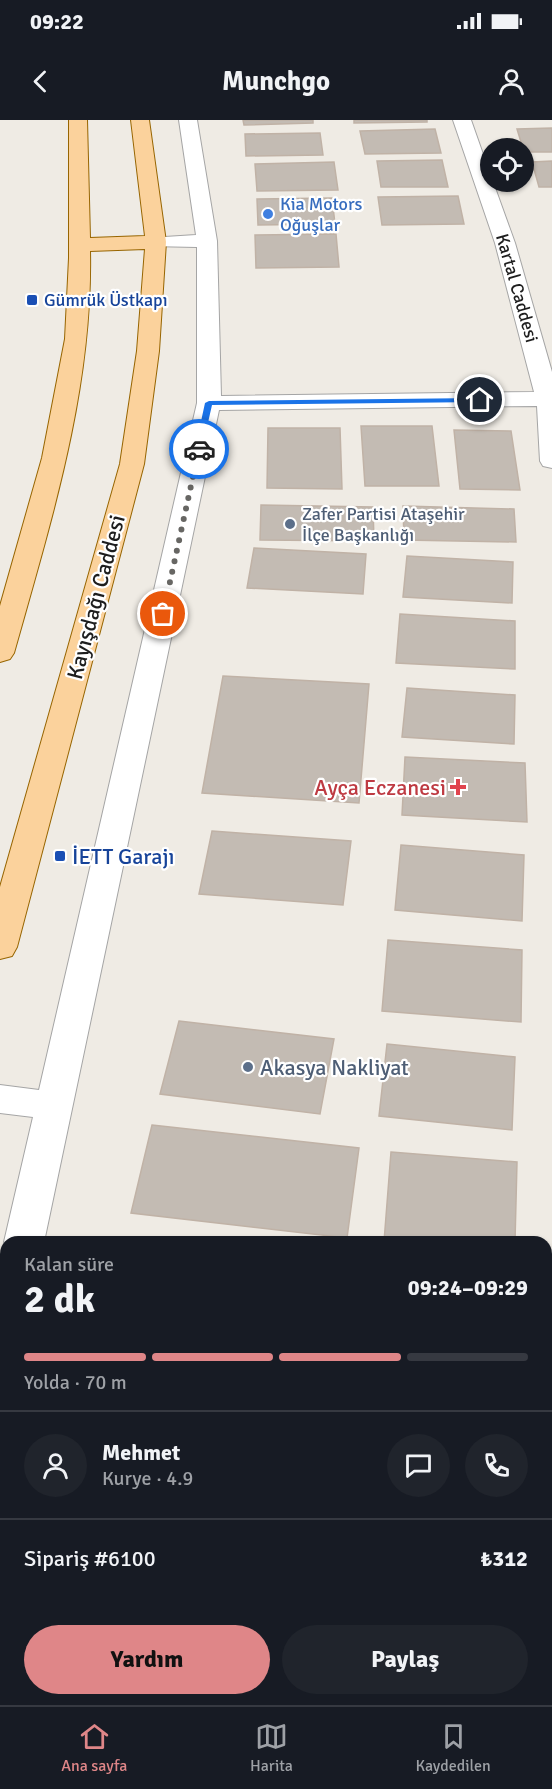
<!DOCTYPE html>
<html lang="tr">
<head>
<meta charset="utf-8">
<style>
  :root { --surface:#171b24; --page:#20242c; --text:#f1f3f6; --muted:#9ea1a6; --line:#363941; --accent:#df8688 }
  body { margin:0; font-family:Signika,sans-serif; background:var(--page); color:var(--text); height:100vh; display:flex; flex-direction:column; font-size:22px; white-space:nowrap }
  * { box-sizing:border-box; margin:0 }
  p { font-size:20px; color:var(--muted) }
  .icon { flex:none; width:33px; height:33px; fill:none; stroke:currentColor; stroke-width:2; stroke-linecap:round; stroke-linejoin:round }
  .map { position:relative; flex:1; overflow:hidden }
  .sheet { position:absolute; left:0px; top:1116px; width:552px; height:470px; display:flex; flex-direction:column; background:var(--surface); border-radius:18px 18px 0 0; box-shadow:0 2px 4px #0004 }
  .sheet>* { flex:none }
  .fabs { position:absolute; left:480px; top:18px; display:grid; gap:12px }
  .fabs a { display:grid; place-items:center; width:54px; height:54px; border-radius:50%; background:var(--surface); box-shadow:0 2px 4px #0004; font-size:30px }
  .pin { position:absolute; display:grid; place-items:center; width:51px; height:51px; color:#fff; margin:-26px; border:3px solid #fff; border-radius:50%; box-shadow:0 2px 6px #0007 }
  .courier { position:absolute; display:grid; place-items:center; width:60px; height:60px; margin:-30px; border:4px solid #1a73e8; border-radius:50%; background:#fff; color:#222; box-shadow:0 2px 8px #0007 }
  .overview em { font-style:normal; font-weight:700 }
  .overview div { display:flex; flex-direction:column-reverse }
  .overview { display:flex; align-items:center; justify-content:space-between; height:102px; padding:0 24px }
  h1 { font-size:39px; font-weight:700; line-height:45px }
  .bar { display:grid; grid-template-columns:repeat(4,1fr); gap:9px 6px; align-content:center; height:72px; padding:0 24px }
  .bar i { height:8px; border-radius:4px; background:var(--line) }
  .bar .selected { background:var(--accent) }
  .bar p { grid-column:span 4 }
  .line { display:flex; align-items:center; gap:15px; padding:0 24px; border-top:2px solid var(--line) }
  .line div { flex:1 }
  .round { display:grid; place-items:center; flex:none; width:63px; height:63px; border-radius:32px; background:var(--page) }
  .action { display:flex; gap:12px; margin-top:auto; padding:12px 24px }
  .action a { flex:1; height:69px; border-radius:36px; background:var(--accent); color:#111; font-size:24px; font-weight:700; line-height:69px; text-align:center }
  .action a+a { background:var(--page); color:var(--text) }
  .status { display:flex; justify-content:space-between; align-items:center; height:42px; padding:0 30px; background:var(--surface); direction:ltr }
  .status svg { height:16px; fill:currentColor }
  header { display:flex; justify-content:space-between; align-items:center; height:78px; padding:0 24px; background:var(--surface); font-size:27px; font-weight:700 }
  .menu { display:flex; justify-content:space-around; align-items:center; height:84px; border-top:2px solid var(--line); background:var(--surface); font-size:16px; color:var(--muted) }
  .menu a { display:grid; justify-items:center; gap:3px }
  .menu .selected { color:var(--accent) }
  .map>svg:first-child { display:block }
  .building { fill:#c3bbb3; stroke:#c0b2a6; stroke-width:1.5 }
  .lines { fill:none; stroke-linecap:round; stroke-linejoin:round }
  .minor-casing { stroke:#a5a5a5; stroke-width:2 }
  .major-casing { stroke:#976501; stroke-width:2 }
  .minor { fill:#fff; fill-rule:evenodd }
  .major { fill:#fbd29c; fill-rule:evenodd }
  .route { fill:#1a73e8 }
  .done { stroke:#676663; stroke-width:6; stroke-dasharray:0 10.8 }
  .shop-dot { fill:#3f7fe0; stroke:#fff; stroke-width:2 }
  .transit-dot { fill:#1a4fb4; stroke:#fff; stroke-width:2 }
  .service-dot { fill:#5c6f8a; stroke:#fff; stroke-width:2 }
  .health-dot { fill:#e0444e; stroke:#fff; stroke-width:2 }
  .labels { text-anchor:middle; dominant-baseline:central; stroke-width:4.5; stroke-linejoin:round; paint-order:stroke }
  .far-shop-label { font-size:18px; fill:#366cbe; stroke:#fff; text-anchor:start }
  .far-street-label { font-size:18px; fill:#1e1e1e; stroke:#fff }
  .far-transit-label { font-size:18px; fill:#164399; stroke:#fff; text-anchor:start }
  .far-service-label { font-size:18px; fill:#4e5e75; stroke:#fff; text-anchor:start }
  .street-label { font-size:22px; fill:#1e1e1e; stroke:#fff }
  .health-label { font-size:22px; fill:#be3a42; stroke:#fff; text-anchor:end }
  .transit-label { font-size:22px; fill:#164399; stroke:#fff; text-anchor:start }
  .service-label { font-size:22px; fill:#4e5e75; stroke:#fff; text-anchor:start }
</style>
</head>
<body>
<div class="status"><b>09:22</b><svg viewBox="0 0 49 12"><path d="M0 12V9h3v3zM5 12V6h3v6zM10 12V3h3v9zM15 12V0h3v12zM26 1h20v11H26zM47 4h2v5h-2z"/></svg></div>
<header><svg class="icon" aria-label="back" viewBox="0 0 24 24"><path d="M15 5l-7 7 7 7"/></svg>Munchgo<svg class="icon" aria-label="person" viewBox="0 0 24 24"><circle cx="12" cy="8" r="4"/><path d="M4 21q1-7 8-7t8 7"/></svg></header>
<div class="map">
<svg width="552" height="1585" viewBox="0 0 552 1585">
  <rect width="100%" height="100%" fill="#efebe4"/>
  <path class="building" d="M243,0H313V3L244,5Z
    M354,0H427V2L354,3Z
    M552,8V32H524L517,9Z
    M435,9L441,33L365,34L360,11Z
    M320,13L323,35L246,36L245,14Z
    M442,40L448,67H381L377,41Z
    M552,41V67H539L532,42Z
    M334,42L338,70L257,71L255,44Z
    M458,76L464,104L382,105L378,77Z
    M332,78L335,104L258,105L257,79Z
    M336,114L339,147L256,148L255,115Z
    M361,306H432L439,366H365Z
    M268,308H340L342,369L267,368Z
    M454,310L511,311L520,370L460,369Z
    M261,385L373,387L374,421L260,420Z
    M403,386L514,389L516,422L404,420Z
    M254,428L366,434L363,474L247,468Z
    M407,436L513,442L512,483L403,477Z
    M400,494L515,501V549L396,543Z
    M223,556L369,564L359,683L202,673Z
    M407,568L515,575L514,624L402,617Z
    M405,637L525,643L527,702L402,695Z
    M212,711L351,721L343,785L199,774Z
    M401,725L524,735L522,801L395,790Z
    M388,820L522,830L521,902L382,891Z
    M179,901L334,919L320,994L160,974Z
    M387,924L515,937L512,1010L379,996Z
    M152,1005L359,1028L347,1118L131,1093Z
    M391,1032L517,1042L515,1122H384Z"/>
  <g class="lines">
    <g class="minor-casing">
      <path id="minor" d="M179,0H197L217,121L221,276L534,272L495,123L453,0H471L490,54V62H493L515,123L552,252V348L543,346L540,341L537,286L219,290L44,1122H6V1125L4,1122L33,997L0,993V965L39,970L197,283V127L149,126L146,122L149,118L196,115Z
        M6,1180V1238L0,1240V1182Z"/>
    </g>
    <g class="major-casing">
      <path id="major" d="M69,0H87L90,118L145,116L131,0H149L166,122L159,231L144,344L17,827L12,836L0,839V767L120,344L137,231L145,129L90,131C93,269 51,401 14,533L10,539L0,542V486L42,338L65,219L69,138Z"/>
    </g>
    <use href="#minor" class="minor"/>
    <use href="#major" class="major"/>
  </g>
  <path class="route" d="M480,278L483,282L212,285L202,329L199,331L195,329L205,283L209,281Z"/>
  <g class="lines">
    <path class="done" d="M163,494L199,329"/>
  </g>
  <circle class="shop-dot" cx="268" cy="94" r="6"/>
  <g class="transit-dot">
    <rect x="26" y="174" width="12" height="12" rx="3"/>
    <rect x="54" y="730" width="12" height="12" rx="3"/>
  </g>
  <g class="service-dot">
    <circle cx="290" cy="404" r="6"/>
    <circle cx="248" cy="947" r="6"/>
  </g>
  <path class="health-dot" d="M455 658h6v6h6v6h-6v6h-6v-6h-6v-6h6z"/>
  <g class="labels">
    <g class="far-shop-label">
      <text x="280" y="84">Kia Motors<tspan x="280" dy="21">Oğuşlar</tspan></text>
    </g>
    <g class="far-street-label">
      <text transform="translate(517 168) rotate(74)">Kartal Caddesi</text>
    </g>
    <g class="far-transit-label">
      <text x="44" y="180">Gümrük Üstkapı</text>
    </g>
    <g class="far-service-label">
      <text x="302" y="394">Zafer Partisi Ataşehir<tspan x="302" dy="21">İlçe Başkanlığı</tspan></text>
    </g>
    <g class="street-label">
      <text transform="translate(96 477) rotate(-75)">Kayışdağı Caddesi</text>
    </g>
    <g class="health-label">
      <text x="446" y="667">Ayça Eczanesi</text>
    </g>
    <g class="transit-label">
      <text x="72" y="736">İETT Garajı</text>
    </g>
    <g class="service-label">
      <text x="260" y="947">Akasya Nakliyat</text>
    </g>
  </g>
</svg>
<div class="fabs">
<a><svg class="icon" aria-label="locate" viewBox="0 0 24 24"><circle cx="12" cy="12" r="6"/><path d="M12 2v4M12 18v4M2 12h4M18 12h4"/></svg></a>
</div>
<div class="pin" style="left:163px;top:494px;background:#ea580c"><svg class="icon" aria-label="bag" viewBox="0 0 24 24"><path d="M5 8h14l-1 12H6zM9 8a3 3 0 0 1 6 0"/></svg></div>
<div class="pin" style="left:480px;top:280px;background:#1f2937"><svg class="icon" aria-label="home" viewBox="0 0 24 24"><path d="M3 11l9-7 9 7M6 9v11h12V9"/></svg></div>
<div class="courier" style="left:199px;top:329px"><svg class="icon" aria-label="car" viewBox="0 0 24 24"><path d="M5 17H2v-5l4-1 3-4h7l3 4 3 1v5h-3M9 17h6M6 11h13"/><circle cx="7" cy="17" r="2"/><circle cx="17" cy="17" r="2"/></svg></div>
<section class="sheet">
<div class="overview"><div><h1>2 dk</h1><p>Kalan süre</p></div><em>09:24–09:29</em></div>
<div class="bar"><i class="selected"></i><i class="selected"></i><i class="selected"></i><i></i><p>Yolda · 70 m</p></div>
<div class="line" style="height:108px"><a class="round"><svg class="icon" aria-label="person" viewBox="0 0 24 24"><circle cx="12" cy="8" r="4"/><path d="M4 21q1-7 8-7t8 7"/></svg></a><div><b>Mehmet</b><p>Kurye · 4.9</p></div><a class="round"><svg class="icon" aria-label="chat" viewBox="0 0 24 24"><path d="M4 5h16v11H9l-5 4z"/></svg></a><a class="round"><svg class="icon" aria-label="phone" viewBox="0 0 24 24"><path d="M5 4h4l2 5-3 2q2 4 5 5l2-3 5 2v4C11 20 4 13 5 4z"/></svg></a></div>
<div class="line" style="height:78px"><div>Sipariş #6100</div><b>₺312</b></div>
<div class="action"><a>Yardım</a><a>Paylaş</a></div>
</section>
</div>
<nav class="menu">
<a class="selected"><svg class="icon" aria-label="home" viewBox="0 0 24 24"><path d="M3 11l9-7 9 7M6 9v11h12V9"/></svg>Ana sayfa</a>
<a><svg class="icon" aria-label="map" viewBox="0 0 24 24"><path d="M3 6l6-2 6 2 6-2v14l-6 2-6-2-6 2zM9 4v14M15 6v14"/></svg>Harita</a>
<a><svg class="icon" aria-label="saved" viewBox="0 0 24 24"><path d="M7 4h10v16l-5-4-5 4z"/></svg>Kaydedilen</a>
</nav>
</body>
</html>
